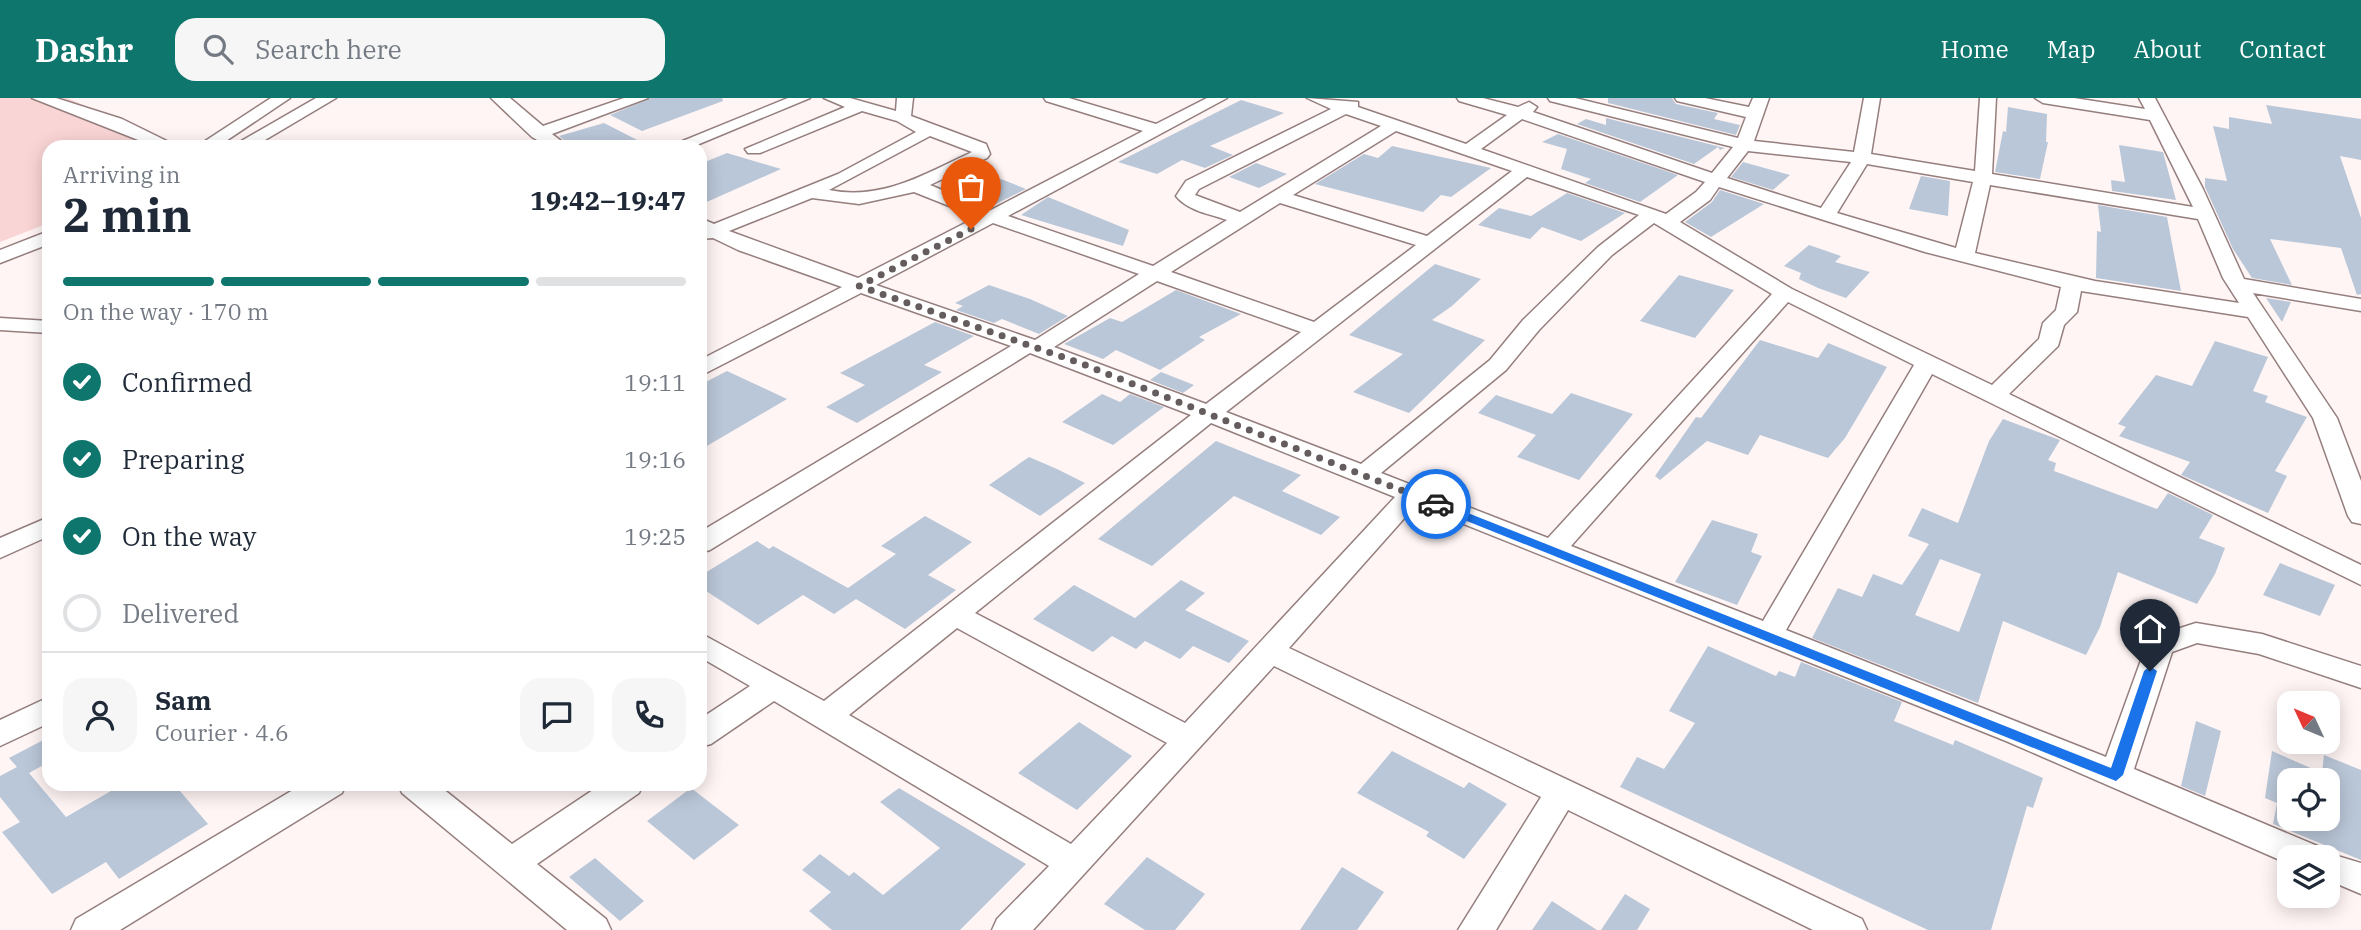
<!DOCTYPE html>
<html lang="en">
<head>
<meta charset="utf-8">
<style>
  :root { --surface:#fff; --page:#f6f6f7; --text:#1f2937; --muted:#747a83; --line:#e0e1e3; --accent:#0f766e }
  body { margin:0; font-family:"IBM Plex Serif",serif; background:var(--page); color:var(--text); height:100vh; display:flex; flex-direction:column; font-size:26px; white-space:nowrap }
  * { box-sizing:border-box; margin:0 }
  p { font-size:23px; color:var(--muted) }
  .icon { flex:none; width:38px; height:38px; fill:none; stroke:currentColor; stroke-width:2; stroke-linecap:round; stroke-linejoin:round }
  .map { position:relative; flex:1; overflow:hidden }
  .side { position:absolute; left:42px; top:42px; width:665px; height:651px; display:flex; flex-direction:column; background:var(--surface); border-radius:21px; box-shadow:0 4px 18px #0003 }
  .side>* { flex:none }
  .needle { width:46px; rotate:314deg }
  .buttons { position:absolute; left:2277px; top:593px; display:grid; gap:14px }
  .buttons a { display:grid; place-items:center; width:63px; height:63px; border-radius:14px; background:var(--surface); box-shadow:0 4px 18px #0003; font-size:35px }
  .pin { position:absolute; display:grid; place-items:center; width:60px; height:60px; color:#fff; margin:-72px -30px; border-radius:50% 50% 50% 0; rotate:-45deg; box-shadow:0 0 7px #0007 }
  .pin .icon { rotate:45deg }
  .courier { position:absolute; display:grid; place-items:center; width:70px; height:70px; margin:-35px; border:5px solid #1a73e8; border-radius:50%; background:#fff; color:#222; box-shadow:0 2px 9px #0007 }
  .summary em { font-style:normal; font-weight:800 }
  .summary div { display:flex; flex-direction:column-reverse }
  .summary { display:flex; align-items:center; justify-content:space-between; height:119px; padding:0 21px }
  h1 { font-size:46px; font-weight:800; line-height:52px }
  .bar { display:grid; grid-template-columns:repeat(4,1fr); gap:10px 7px; align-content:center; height:84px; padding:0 21px }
  .bar i { height:9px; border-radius:5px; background:var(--line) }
  .bar .current { background:var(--accent) }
  .bar p { grid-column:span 4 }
  .line { display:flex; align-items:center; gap:18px; padding:0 21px; border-top:2px solid var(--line) }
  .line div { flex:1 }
  .round { display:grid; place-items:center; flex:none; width:74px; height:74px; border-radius:21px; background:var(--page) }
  ol { padding:0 21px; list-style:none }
  li { display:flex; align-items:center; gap:21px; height:77px }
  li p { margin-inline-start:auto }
  li .icon { padding:7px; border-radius:50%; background:var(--accent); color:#fff; stroke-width:4 }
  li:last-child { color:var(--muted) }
  li i { width:38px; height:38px; border:4px solid var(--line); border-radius:50% }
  header { display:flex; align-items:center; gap:42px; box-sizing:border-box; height:98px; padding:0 35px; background:var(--accent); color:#fff }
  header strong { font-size:33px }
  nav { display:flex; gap:38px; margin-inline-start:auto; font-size:24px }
  .search { width:490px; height:63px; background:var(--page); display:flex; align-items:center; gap:18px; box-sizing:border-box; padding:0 24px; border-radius:21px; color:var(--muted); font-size:26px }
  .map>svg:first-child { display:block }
  .green { fill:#fad5d5 }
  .building { fill:#bac7d8; fill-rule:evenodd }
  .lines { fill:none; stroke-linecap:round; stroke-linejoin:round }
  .minor-casing { stroke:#957f7e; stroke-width:3 }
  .minor { fill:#fff; fill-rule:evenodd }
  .route { fill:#1a73e8 }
  .done { stroke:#655d5d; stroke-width:7; stroke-dasharray:0 12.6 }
</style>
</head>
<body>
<header>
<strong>Dashr</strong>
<div class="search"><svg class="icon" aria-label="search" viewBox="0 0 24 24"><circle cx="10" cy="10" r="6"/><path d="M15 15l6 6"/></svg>Search here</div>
<nav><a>Home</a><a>Map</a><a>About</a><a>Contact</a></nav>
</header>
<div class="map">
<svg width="2361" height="832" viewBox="0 0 2361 832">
  <rect width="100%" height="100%" fill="#fff5f4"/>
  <path class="green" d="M0,0H67L183,49H49V125L0,144Z"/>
  <path class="building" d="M651,0H722L723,3L642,33L610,17Z
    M1608,0H1672L1676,6L1718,15L1714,21L1740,27L1736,37L1608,5Z
    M1241,2L1284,15L1210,48L1233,57L1205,70L1182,62L1157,76L1118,64Z
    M2266,7L2361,21V62L2340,58L2361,120V196L2357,197L2341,150L2270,141L2292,187L2252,180L2233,151L2205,89V80L2227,83L2213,28L2229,31V19L2272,26Z
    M2008,9L2047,16L2046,44H2048L2040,81L1995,74L2003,33L2006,34Z
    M1606,20L1725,50L1720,52L1718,49L1694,66L1577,26L1586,21L1606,27Z
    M604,25L651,49H572L559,38Z
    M1558,36L1678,77L1640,104L1585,85L1591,81L1561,71L1567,51L1542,44Z
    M2119,47L2163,54L2176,102L2112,93L2111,82L2125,84Z
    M1392,48L1491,70L1451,99L1441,97L1423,114L1315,86L1364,56L1378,60Z
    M727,55L781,71L700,107V66Z
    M1743,64L1790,77L1773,92L1731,79Z
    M1256,65L1287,76L1259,90L1229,79Z
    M1921,78L1950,83L1948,118L1909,111Z
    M1001,81L1026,91L996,106L968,97Z
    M1720,92L1764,106L1711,139L1685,124L1712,104Z
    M1567,95L1625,115L1581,143L1542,129L1530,141L1478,127L1499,110L1531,118Z
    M1048,99L1129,132L1123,148L1021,117Z
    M2098,107L2167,119L2181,193L2096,180L2097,133L2101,134Z
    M1809,147L1841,158L1835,164L1870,174L1846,200L1818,190L1799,181L1801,175L1784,168Z
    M1435,166L1481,181L1452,208L1432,222L1485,242L1409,315L1353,294L1403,256L1349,237Z
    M1679,177L1734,192L1695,240L1640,223Z
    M989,187L1030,201L1068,218L1039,236L1002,221L994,225L956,212L963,208L955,205Z
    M1176,192L1241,216L1199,239L1205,242L1160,272L1116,252L1103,261L1064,246L1110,220L1122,224Z
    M2266,200L2291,204L2282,224Z
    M935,224L974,238L924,267L942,274L857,325L826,309L865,287L840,275Z
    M1760,242L1818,260L1828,245L1887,269L1845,340L1828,360L1760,337L1748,357L1707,343L1660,382L1655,378L1696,319L1701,320Z
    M2215,243L2268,259L2253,293L2268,298L2265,304L2307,319L2275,373L2287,378L2268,415L2181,377L2190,364L2119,338L2126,329L2118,326L2156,277L2192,288Z
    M727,273L787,301L700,352V287Z
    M1161,274L1194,287L1183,295L1150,282Z
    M1571,295L1633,316L1579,382L1517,359L1536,337L1478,315L1496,297L1552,316Z
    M1102,296L1120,304L1130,296L1164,309L1113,347L1062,324Z
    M2003,321L2060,342L2048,362L2056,365L2054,373L2157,411L2168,395L2213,417L2199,440L2225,450L2215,476L2197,506L2118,474L2100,529L2086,557L2003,523L1978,605L1812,540L1838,490L1862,499L1873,476L1902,487L1929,446L1908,438L1922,410L1958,425L1989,343ZM1940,461L1981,476L1959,534L1915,517Z
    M1216,343L1301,377L1282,393L1340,419L1321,437L1234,398L1152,468L1098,441Z
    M1029,359L1057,371L1085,385L1040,418L989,387Z
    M925,418L972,444L928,477L956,492L905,531L856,501L834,516L803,497L758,527L700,489V478L757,443L769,451L773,448L848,490L896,456L881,448Z
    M1712,422L1758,436L1751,454L1762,458L1737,507L1675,484Z
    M2280,465L2335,487L2320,518L2263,497Z
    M1181,482L1205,495L1185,512L1249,543L1229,565L1193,548L1180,561L1145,543L1136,551L1112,538L1093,554L1033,521L1074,487L1135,520Z
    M1708,548L1776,578L1779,573L1795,579L1801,564L1902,604L1894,623L1953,647L1955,642L2043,680L2033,710L2027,708L1991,832H1928L1620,689L1637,659L1664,671L1695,625L1669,613Z
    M2196,623L2221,633L2205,698L2181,688Z
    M1079,624L1132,658L1077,712L1018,675Z
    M49,639V664L29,675L66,719L123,686H174L208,726L119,781L106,764L52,796L2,734L20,724L0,699V678L17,669L9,660Z
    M1392,653L1464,690L1469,684L1507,706L1464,761L1426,738L1429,734L1357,695Z
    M2272,653L2322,675L2324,657L2361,672V762L2273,726L2277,705L2265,700ZM2289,682H2328V721H2289Z
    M691,690L739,727L694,762L647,723Z
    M899,690L1026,766L960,832H832L809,813L831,794L802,772L820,756L849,778L854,774L883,797L940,750L880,704Z
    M1147,759L1205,796L1175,832H1145L1104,806Z
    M595,760L644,803L620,823L569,779Z
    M1342,769L1384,794L1357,832H1300Z
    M1625,796L1650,811L1637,832H1601Z
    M1552,803L1597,832H1532Z"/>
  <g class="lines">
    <g class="minor-casing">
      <path id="minor" d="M32,0H56L122,21L179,49H156Z
        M271,0H290L217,49H196Z
        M316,0H336L253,49H231Z
        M491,0H510L543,28L624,0H648L552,36L569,49H549L532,39Z
        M788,0H810L692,49H668Z
        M824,0H850L896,13L897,0H913L911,18L986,46L990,56L987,60L930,87L991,112L1143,33L1046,3L1044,0H1069L1156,26L1207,0H1227L1008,118L1153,168L1227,122C1210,116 1188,113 1176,98L1186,83L1331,11L1307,0L1358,4V9L1466,46L1507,17L1459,3L1457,0H1483L1518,9L1529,4L1537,9L1533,14L1712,75L1733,49L1550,3L1548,0H1575L1738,40L1746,19L1677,3L1675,0H1705L1749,9L1753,0H1769L1754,43L1854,54L1864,0H1880L1871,56L1975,73L1980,0H1996L1992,76L2193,109L2150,22L2043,5L2035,0H2074L2145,11L2139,0H2155L2203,91L2244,181L2361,201V213L2253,195L2337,320L2361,383V426L2352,424L2348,418L2313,320L2248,219L2081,193L2077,214L2064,227L2058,248L2009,296L2361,467V487L1932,276L1786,532L2106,659L2149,540L2196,525L2262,536L2361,568V590L2259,556L2197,545L2172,554L2134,671L2322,750L2324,754L2361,765V796L2328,782V760H2289V766L2006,643L1416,407L1289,550L1862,821L1867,832H1813L1568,712L1496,832H1458L1541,699L1274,568L1033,832H992L997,821L1049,768L774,603L711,646L700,649V621L750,588L700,559V535L824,603L1191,317L1030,255L710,452L700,455V434L1011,248L861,195L700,278V262L842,189L738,152L713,140L700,141V120L714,126L838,76L916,34L897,23L862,13L760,55H748L745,51L845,9ZM1346,16L1381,28L1240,114L1195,97L1199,91ZM1522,21L1705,84L1696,94L1666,116L1481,51ZM1396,33L1512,73L1427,138L1293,97ZM930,38L972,54C927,75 882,103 829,92ZM1748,53L1851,64L1821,110L1727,80ZM1867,66L1973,84L1956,150L1837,115ZM1527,79L1639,117L1598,149L1523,222L1490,262L1361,366L1226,314ZM1990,87L2198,121L2223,180L2239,205L2095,183L1975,155ZM1719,89L1925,154L2061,189L2056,212L2043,225L2039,241L1992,287L1792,191L1680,124L1710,102ZM914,94L977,119L858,180L729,133L812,100L859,106ZM1280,105L1416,147L1314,224L1171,174ZM993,125L1139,176L1035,242L876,187ZM1654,125L1772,196L1548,440L1381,375L1506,272L1539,232L1612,157ZM1157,183L1301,234L1206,306L1054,249ZM1788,204L1914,267L1763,523L1571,448ZM1211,325L1395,399L1185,625L975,515ZM957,530L1167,645L1071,746L849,617Z
        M49,133V146L0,165V152Z
        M0,220L49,223V235L0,232Z
        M49,419V438L0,460V440Z
        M49,599V625L0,648V622Z
        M303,686H346L342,695L120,832H71L76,821Z
        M398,686H437L512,746L602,686H643L639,695L537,766L606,821L611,832H567L402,695Z"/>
    </g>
    <use href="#minor" class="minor"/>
  </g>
  <path class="route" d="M1432,404H1440L2111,670L2144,573L2150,568L2157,573L2123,677L2116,683L1432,409Z"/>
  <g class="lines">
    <path class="done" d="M971,131L859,188L1080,265L1436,406"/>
  </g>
</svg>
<div class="buttons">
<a><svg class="needle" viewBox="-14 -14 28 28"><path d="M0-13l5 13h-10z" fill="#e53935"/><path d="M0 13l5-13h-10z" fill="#747a83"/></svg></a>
<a><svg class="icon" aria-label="locate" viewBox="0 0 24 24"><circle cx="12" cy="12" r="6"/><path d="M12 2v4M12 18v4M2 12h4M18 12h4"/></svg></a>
<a><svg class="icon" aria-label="layers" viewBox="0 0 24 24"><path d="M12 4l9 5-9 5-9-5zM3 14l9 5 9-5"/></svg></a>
</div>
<div class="pin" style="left:971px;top:131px;background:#ea580c"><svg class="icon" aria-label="bag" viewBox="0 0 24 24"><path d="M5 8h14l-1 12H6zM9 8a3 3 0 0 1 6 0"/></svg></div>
<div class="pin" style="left:2150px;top:573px;background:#1f2937"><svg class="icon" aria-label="home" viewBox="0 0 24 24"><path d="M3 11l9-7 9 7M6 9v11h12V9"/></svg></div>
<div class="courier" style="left:1436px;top:406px"><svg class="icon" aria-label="car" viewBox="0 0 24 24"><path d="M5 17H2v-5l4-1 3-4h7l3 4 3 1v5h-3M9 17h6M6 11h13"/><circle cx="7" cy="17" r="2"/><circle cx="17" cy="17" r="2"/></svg></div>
<section class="side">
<div class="summary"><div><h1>2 min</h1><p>Arriving in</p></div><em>19:42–19:47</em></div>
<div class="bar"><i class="current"></i><i class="current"></i><i class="current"></i><i></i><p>On the way · 170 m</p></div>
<ol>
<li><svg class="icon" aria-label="check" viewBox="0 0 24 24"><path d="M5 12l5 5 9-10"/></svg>Confirmed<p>19:11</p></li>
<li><svg class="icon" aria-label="check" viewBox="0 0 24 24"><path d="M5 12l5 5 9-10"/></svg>Preparing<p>19:16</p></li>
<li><svg class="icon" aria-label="check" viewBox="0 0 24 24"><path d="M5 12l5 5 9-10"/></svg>On the way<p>19:25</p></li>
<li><i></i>Delivered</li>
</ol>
<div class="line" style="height:126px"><a class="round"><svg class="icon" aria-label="person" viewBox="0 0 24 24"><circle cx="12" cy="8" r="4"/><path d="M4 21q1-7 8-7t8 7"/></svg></a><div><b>Sam</b><p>Courier · 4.6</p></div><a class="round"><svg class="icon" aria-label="chat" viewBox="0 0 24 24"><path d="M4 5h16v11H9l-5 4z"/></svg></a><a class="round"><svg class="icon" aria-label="phone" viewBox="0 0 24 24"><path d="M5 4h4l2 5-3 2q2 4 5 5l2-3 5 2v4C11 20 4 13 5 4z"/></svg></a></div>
</section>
</div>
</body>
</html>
